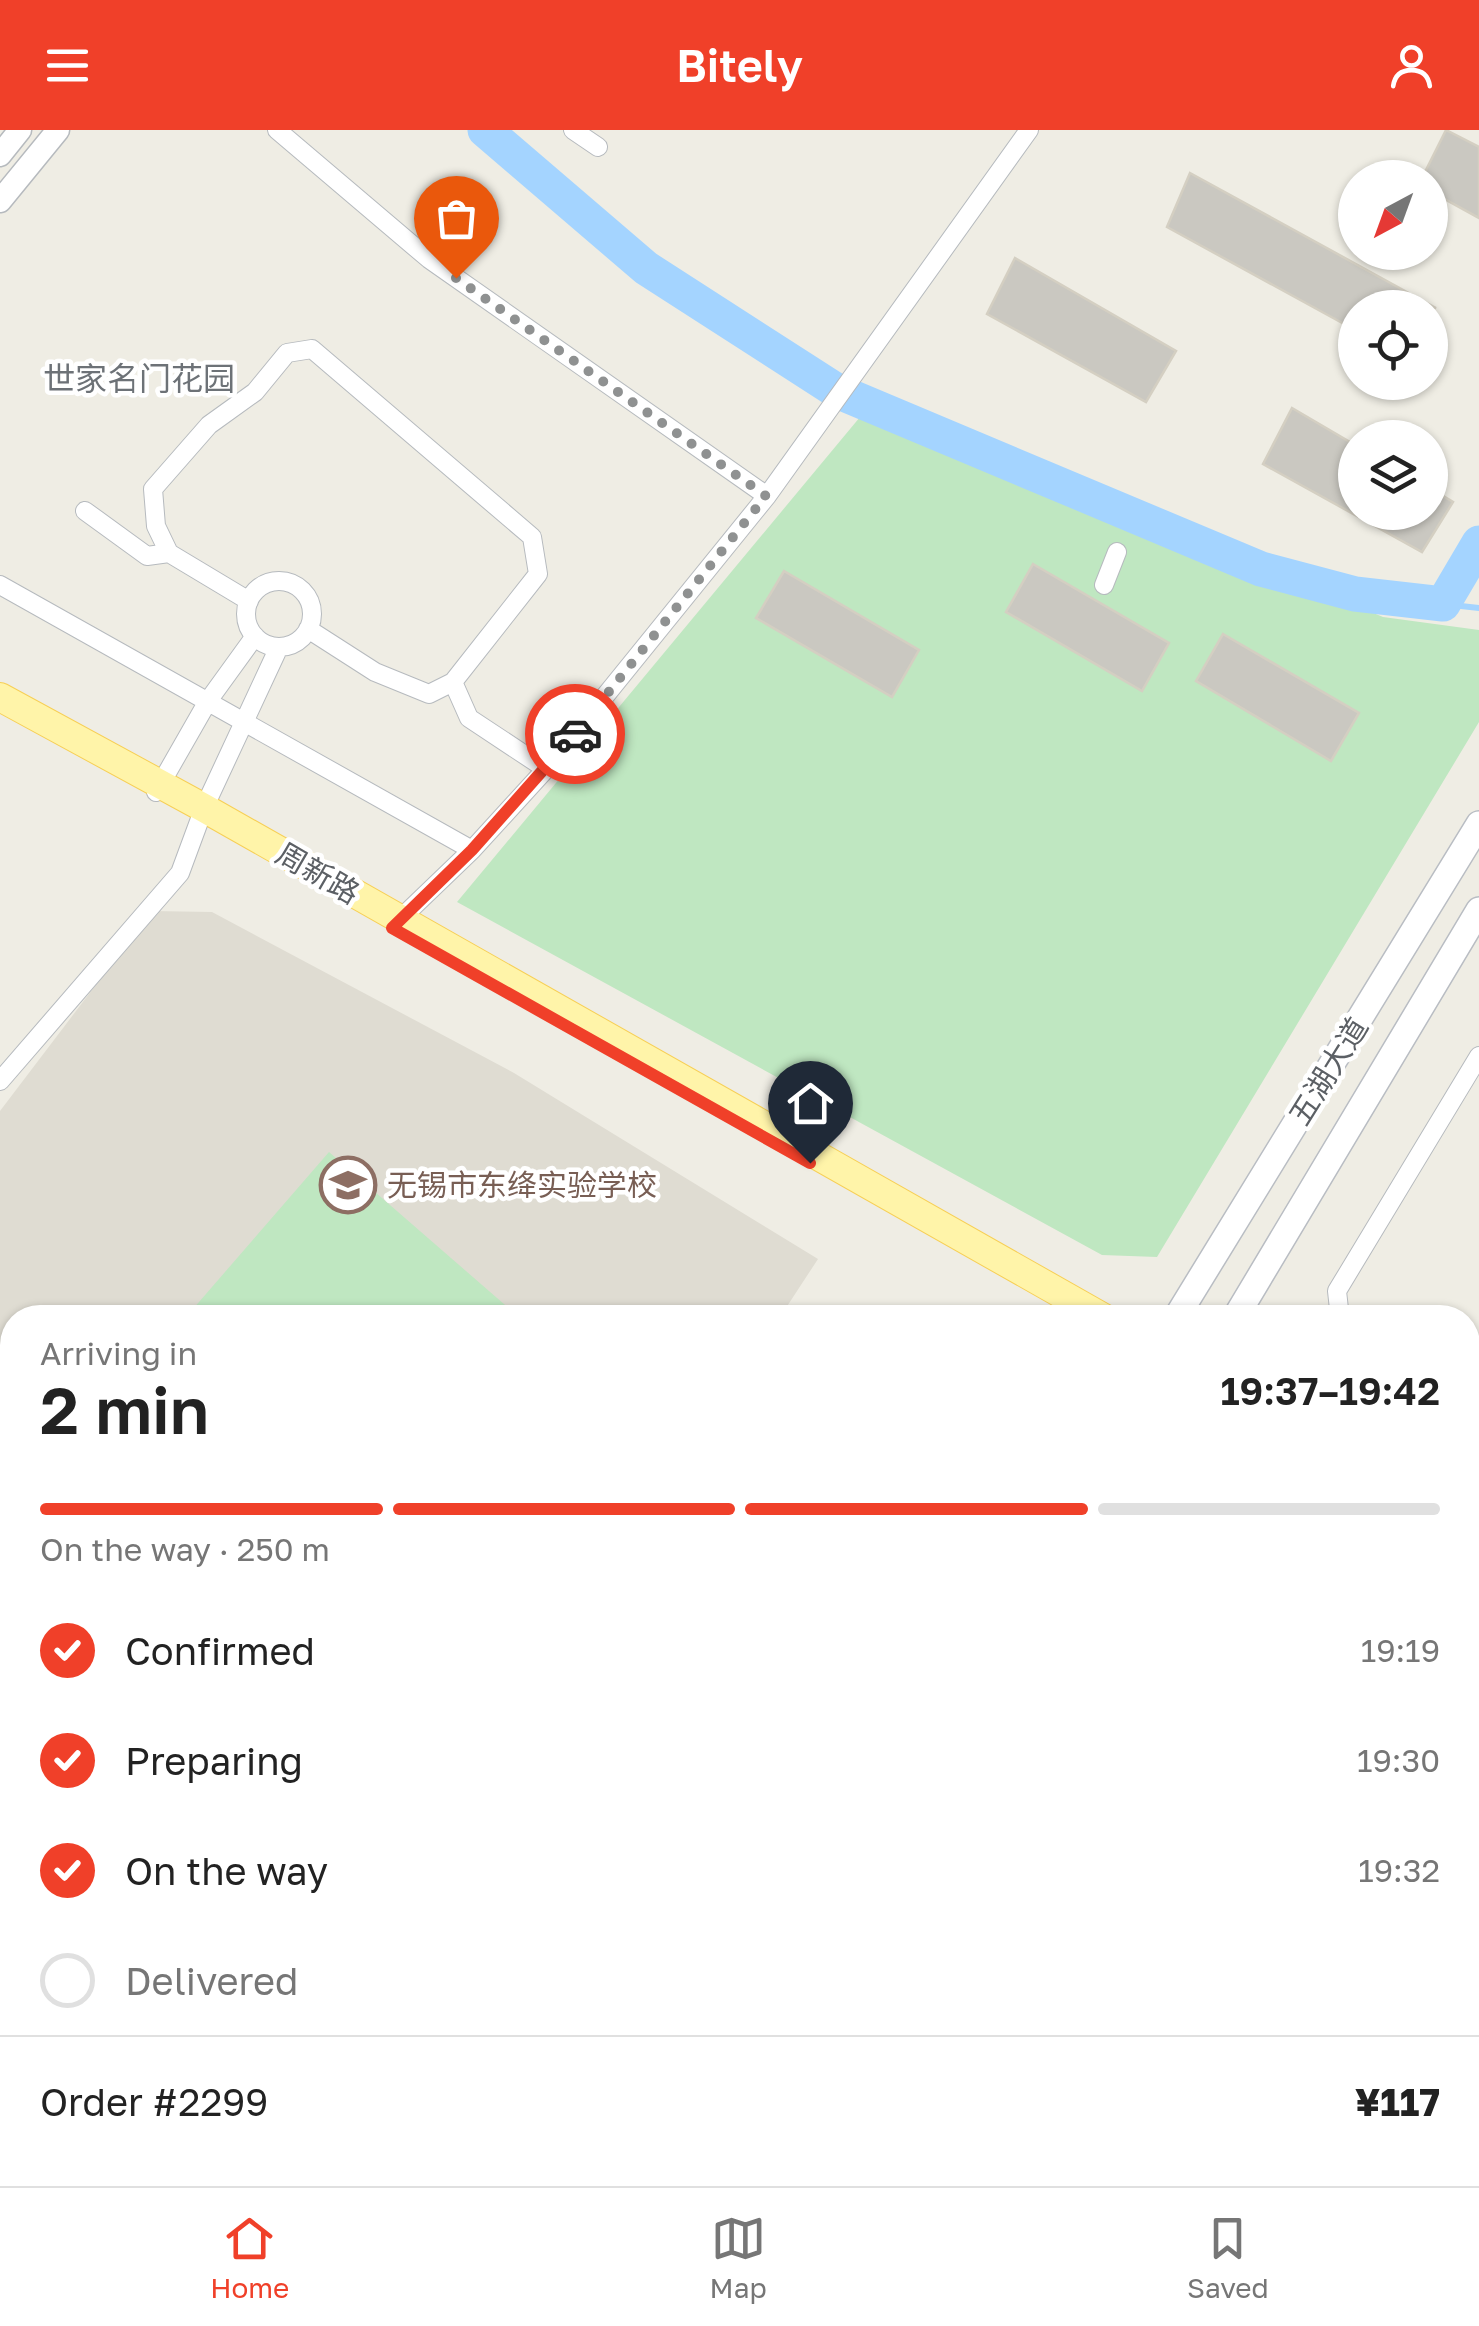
<!DOCTYPE html>
<html lang="en">
<head>
<meta charset="utf-8">
<style>
  :root { --surface:#fff; --page:#f2f2f2; --text:#222; --muted:#767676; --line:#e0e0e0; --accent:#f04029 }
  body { margin:0; font-family:"Golos Text","Noto Sans SC",sans-serif; background:var(--page); color:var(--text); height:100vh; display:flex; flex-direction:column; font-size:38px; white-space:nowrap }
  * { box-sizing:border-box; margin:0 }
  p { font-size:32px; color:var(--muted) }
  .icon { flex:none; width:55px; height:55px; fill:none; stroke:currentColor; stroke-width:2; stroke-linecap:round; stroke-linejoin:round }
  .map { position:relative; flex:1; overflow:hidden }
  .sheet { position:absolute; left:0px; top:1175px; width:1480px; height:882px; display:flex; flex-direction:column; background:var(--surface); border-radius:40px 40px 0 0; box-shadow:0 2px 8px #0004 }
  .sheet>* { flex:none }
  .needle { width:65px; rotate:221deg }
  .fabs { position:absolute; left:1338px; top:30px; display:grid; gap:20px }
  .fabs a { display:grid; place-items:center; width:110px; height:110px; border-radius:50%; background:var(--surface); box-shadow:0 2px 8px #0004; font-size:50px }
  .pin { position:absolute; display:grid; place-items:center; width:85px; height:85px; color:#fff; margin:-102px -42px; border-radius:50% 50% 50% 0; rotate:-45deg; box-shadow:0 0 10px #0007 }
  .pin .icon { rotate:45deg }
  .courier { position:absolute; display:grid; place-items:center; width:100px; height:100px; margin:-50px; border:8px solid #f04029; border-radius:50%; background:#fff; color:#222; box-shadow:0 2px 12px #0007 }
  .head em { font-style:normal; font-weight:600 }
  .head div { display:flex; flex-direction:column-reverse }
  .head { display:flex; align-items:center; justify-content:space-between; height:170px; padding:0 40px }
  h1 { font-size:65px; font-weight:600; line-height:75px }
  .bar { display:grid; grid-template-columns:repeat(4,1fr); gap:15px 10px; align-content:center; height:120px; padding:0 40px }
  .bar i { height:12px; border-radius:8px; background:var(--line) }
  .bar .current { background:var(--accent) }
  .bar p { grid-column:span 4 }
  .line { display:flex; align-items:center; gap:25px; padding:0 40px; border-top:2px solid var(--line) }
  .line div { flex:1 }
  ol { padding:0 40px; list-style:none }
  li { display:flex; align-items:center; gap:30px; height:110px }
  li p { margin-inline-start:auto }
  li .icon { padding:10px; border-radius:50%; background:var(--accent); color:#fff; stroke-width:4 }
  li:last-child { color:var(--muted) }
  li i { width:55px; height:55px; border:5px solid var(--line); border-radius:50% }
  header { display:flex; justify-content:space-between; align-items:center; height:130px; padding:0 40px; background:var(--accent); color:#fff; font-size:45px; font-weight:600 }
  .tabs { display:flex; justify-content:space-around; align-items:center; height:140px; border-top:2px solid var(--line); background:var(--surface); font-size:28px; color:var(--muted) }
  .tabs a { display:grid; justify-items:center; gap:5px }
  .tabs .current { color:var(--accent) }
  .map>svg:first-child { display:block }
  .education { fill:#dfdcd2 }
  .green { fill:#bfe7c1 }
  .lines { fill:none; stroke-linecap:round; stroke-linejoin:round }
  .stream { stroke:#a4d4ff; stroke-width:6 }
  .river { stroke:#a4d4ff; stroke-width:35 }
  .building { fill:#cac8c1; stroke:#d4cfc2; stroke-width:2.5 }
  .minor-casing { stroke:#b6babe; stroke-width:20 }
  .tertiary-casing { stroke:#b6babe; stroke-width:25 }
  .secondary-casing { stroke:#b9bdc3; stroke-width:28 }
  .primary-casing { stroke:#f7cf55; stroke-width:30 }
  .minor { stroke:#fff; stroke-width:18 }
  .tertiary { stroke:#fff; stroke-width:22 }
  .secondary { stroke:#fff; stroke-width:25 }
  .primary { stroke:#fff4a9; stroke-width:28 }
  .done { stroke:#8f9191; stroke-width:10; stroke-dasharray:0 18 }
  .route { stroke:#f04029; stroke-width:12 }
  .labels { text-anchor:middle; dominant-baseline:central; stroke-width:9; stroke-linejoin:round; paint-order:stroke }
  .street-label { font-size:30px; fill:#5c6065; stroke:#fff }
  .education-label { font-size:30px; fill:#785e54; stroke:#fff; text-anchor:start }
  .neighbourhood-label { font-size:32px; fill:#6d7277; stroke:#fff }
</style>
</head>
<body>
<header><svg class="icon" aria-label="menu" viewBox="0 0 24 24"><path d="M4 6h16M4 12h16M4 18h16"/></svg>Bitely<svg class="icon" aria-label="person" viewBox="0 0 24 24"><circle cx="12" cy="8" r="4"/><path d="M4 21q1-7 8-7t8 7"/></svg></header>
<div class="map">
<svg width="1479" height="2056" viewBox="0 0 1479 2056">
  <rect width="100%" height="100%" fill="#efede4"/>
  <path class="education" d="M152,781L212,782L514,943L818,1129L780,1187L12,1188V1392L0,1381V981Z
    M12,1816V2045H454L467,2052L465,2056H0V1837Z"/>
  <path class="green" d="M870,275L1383,487L1479,500V592L1157,1127L1102,1125L457,772Z
    M329,1022L512,1181L506,1187H186Z
    M1468,1509L1479,1515V1773L1468,1767Z"/>
  <g class="lines">
    <path class="stream" d="M1443,474L1479,478
      M0,1773L12,1782"/>
    <path class="river" d="M485,0L646,138L837,261L1261,439L1355,464L1443,474L1479,413"/>
  </g>
  <path class="building" d="M1446,0L1479,17V88L1430,61V48H1422Z
    M1190,43L1436,178H1355V200L1167,97Z
    M1015,128L1176,221L1146,272L987,184Z
    M1292,278L1355,315V382H1430V358L1453,372L1422,422L1263,334Z
    M1033,434L1169,513L1142,561L1006,482Z
    M784,441L919,520L892,567L756,488Z
    M1223,504L1359,583L1331,631L1196,551Z"/>
  <g class="lines">
    <g class="minor-casing">
      <path id="minor" d="M277,0L429,129L767,366L546,639L472,720L395,794
        M573,0L598,17
        M767,366L1029,0
        M85,381L147,426L169,423
        M246 484a33 33 0 1 1 66 0a33 33 0 1 1-66 0Z
        M0,455L472,720
        M1104,455L1117,422
        M249,471L169,423L156,396L153,359L209,295L255,262L287,223L312,219L532,407L538,444L453,552L469,588L546,639
        M308,499L375,542L429,564L453,552
        M156,662L208,571L255,506
        M0,951L180,743L204,678L279,517
        M1340,1188L1337,1161L1479,926
        M1468,1290L1479,1297
        M0,1411L12,1422
        M0,1619L12,1629
        M618,2045L634,2056"/>
    </g>
    <g class="tertiary-casing">
      <path id="tertiary" d="M0,25L20,0
        M0,71L58,0"/>
    </g>
    <g class="secondary-casing">
      <path id="secondary" d="M1176,1188L1479,694
        M1235,1188L1479,780
        M642,2056L649,2045
        M696,2056L703,2045"/>
    </g>
    <g class="primary-casing">
      <path id="primary" d="M0,567L204,678L1104,1188
        M1468,1407L1479,1414"/>
    </g>
    <use href="#minor" class="minor"/>
    <use href="#tertiary" class="tertiary"/>
    <use href="#secondary" class="secondary"/>
    <use href="#primary" class="primary"/>
  </g>
  <g class="lines">
    <path class="done" d="M456,148L766,366L575,604"/>
    <path class="route" d="M575,604L472,720L392,798L810,1033"/>
  </g>
  <defs>
    <g id="school-ring" transform="scale(2.875)"><circle r="9.5" fill="#fff" stroke="#8d6e63" stroke-width="1.5"/><path d="M0-5L7-2L0 1L-7-2ZM-4 1L0 2.5L4 1V4Q0 6-4 4Z" fill="#8d6e63"/></g>
  </defs>
  <g fill-rule="evenodd">
    <use href="#school-ring" x="348" y="1055"/>
  </g>
  <g class="labels">
    <g class="street-label">
      <text transform="translate(318 743) rotate(30)">周新路</text>
      <text transform="translate(1328 941) rotate(-58)">五湖大道</text>
    </g>
    <g class="education-label">
      <text x="387" y="1055">无锡市东绛实验学校</text>
    </g>
    <g class="neighbourhood-label">
      <text x="139" y="248">世家名门花园</text>
    </g>
  </g>
</svg>
<div class="fabs">
<a><svg class="needle" viewBox="-14 -14 28 28"><path d="M0-13l5 13h-10z" fill="#e53935"/><path d="M0 13l5-13h-10z" fill="#767676"/></svg></a>
<a><svg class="icon" aria-label="locate" viewBox="0 0 24 24"><circle cx="12" cy="12" r="6"/><path d="M12 2v4M12 18v4M2 12h4M18 12h4"/></svg></a>
<a><svg class="icon" aria-label="layers" viewBox="0 0 24 24"><path d="M12 4l9 5-9 5-9-5zM3 14l9 5 9-5"/></svg></a>
</div>
<div class="pin" style="left:456px;top:148px;background:#ea580c"><svg class="icon" aria-label="bag" viewBox="0 0 24 24"><path d="M5 8h14l-1 12H6zM9 8a3 3 0 0 1 6 0"/></svg></div>
<div class="pin" style="left:810px;top:1033px;background:#1f2937"><svg class="icon" aria-label="home" viewBox="0 0 24 24"><path d="M3 11l9-7 9 7M6 9v11h12V9"/></svg></div>
<div class="courier" style="left:575px;top:604px"><svg class="icon" aria-label="car" viewBox="0 0 24 24"><path d="M5 17H2v-5l4-1 3-4h7l3 4 3 1v5h-3M9 17h6M6 11h13"/><circle cx="7" cy="17" r="2"/><circle cx="17" cy="17" r="2"/></svg></div>
<section class="sheet">
<div class="head"><div><h1>2 min</h1><p>Arriving in</p></div><em>19:37–19:42</em></div>
<div class="bar"><i class="current"></i><i class="current"></i><i class="current"></i><i></i><p>On the way · 250 m</p></div>
<ol>
<li><svg class="icon" aria-label="check" viewBox="0 0 24 24"><path d="M5 12l5 5 9-10"/></svg>Confirmed<p>19:19</p></li>
<li><svg class="icon" aria-label="check" viewBox="0 0 24 24"><path d="M5 12l5 5 9-10"/></svg>Preparing<p>19:30</p></li>
<li><svg class="icon" aria-label="check" viewBox="0 0 24 24"><path d="M5 12l5 5 9-10"/></svg>On the way<p>19:32</p></li>
<li><i></i>Delivered</li>
</ol>
<div class="line" style="height:130px"><div>Order #2299</div><b>¥117</b></div>
</section>
</div>
<nav class="tabs">
<a class="current"><svg class="icon" aria-label="home" viewBox="0 0 24 24"><path d="M3 11l9-7 9 7M6 9v11h12V9"/></svg>Home</a>
<a><svg class="icon" aria-label="map" viewBox="0 0 24 24"><path d="M3 6l6-2 6 2 6-2v14l-6 2-6-2-6 2zM9 4v14M15 6v14"/></svg>Map</a>
<a><svg class="icon" aria-label="saved" viewBox="0 0 24 24"><path d="M7 4h10v16l-5-4-5 4z"/></svg>Saved</a>
</nav>
</body>
</html>
